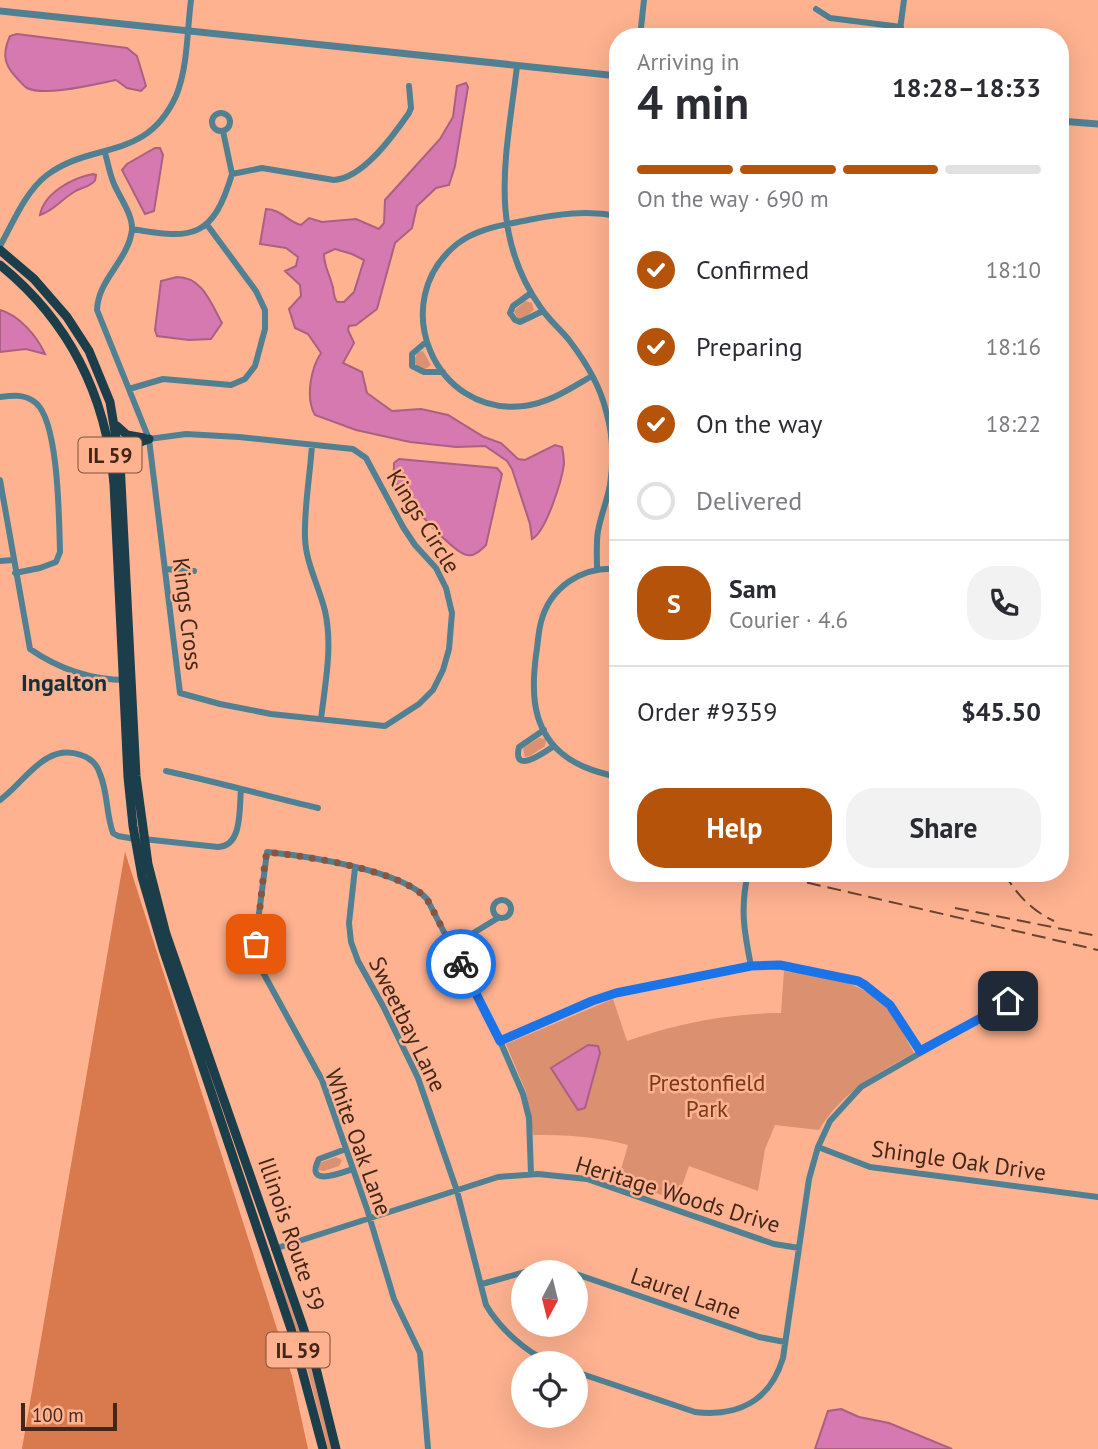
<!DOCTYPE html>
<html lang="en">
<head>
<meta charset="utf-8">
<style>
  :root { --surface:#fff; --page:#f2f2f3; --text:#2b2b33; --muted:#7c7c81; --line:#e1e1e2; --accent:#b45309 }
  body { margin:0; font-family:"PT Sans",sans-serif; background:var(--page); color:var(--text); height:100vh; display:flex; flex-direction:column; font-size:26px; white-space:nowrap }
  * { box-sizing:border-box; margin:0 }
  p { font-size:23px; color:var(--muted) }
  .icon { flex:none; width:38px; height:38px; fill:none; stroke:currentColor; stroke-width:2; stroke-linecap:round; stroke-linejoin:round }
  .map { position:relative; flex:1; overflow:hidden }
  .side { position:absolute; left:609px; top:28px; width:460px; height:854px; display:flex; flex-direction:column; background:var(--surface); border-radius:28px; box-shadow:0 7px 28px #0002 }
  .side>* { flex:none }
  .needle { width:46px; rotate:187deg }
  .buttons { position:absolute; left:511px; top:1260px; display:grid; gap:14px }
  .buttons a { display:grid; place-items:center; width:77px; height:77px; border-radius:50%; background:var(--surface); box-shadow:0 7px 28px #0002; font-size:35px }
  .scale { position:absolute; left:21px; bottom:18px; width:96px; box-sizing:border-box; padding-left:7px; border:4px solid #442619; border-top:0; font-size:19px; line-height:24px; white-space:nowrap; color:#442619; -webkit-text-stroke:5px #feb290; paint-order:stroke }
  .pin { position:absolute; display:grid; place-items:center; width:60px; height:60px; color:#fff; margin:-30px; border-radius:14px; box-shadow:0 4px 10px #0006 }
  .courier { position:absolute; display:grid; place-items:center; width:70px; height:70px; margin:-35px; border:5px solid #1a73e8; border-radius:50%; background:#fff; color:#222; box-shadow:0 2px 9px #0007 }
  .headline em { font-style:normal; font-weight:700 }
  .headline div { display:flex; flex-direction:column-reverse }
  .headline { display:flex; align-items:center; justify-content:space-between; height:119px; padding:0 28px }
  h1 { font-size:46px; font-weight:700; line-height:52px }
  .bar { display:grid; grid-template-columns:repeat(4,1fr); gap:10px 7px; align-content:center; height:84px; padding:0 28px }
  .bar i { height:9px; border-radius:5px; background:var(--line) }
  .bar .on { background:var(--accent) }
  .bar p { grid-column:span 4 }
  .line { display:flex; align-items:center; gap:18px; padding:0 28px; border-top:2px solid var(--line) }
  .line div { flex:1 }
  .round { display:grid; place-items:center; flex:none; width:74px; height:74px; border-radius:28px; background:var(--page) }
  ol { padding:0 28px; list-style:none }
  li { display:flex; align-items:center; gap:21px; height:77px }
  li p { margin-inline-start:auto }
  li .icon { padding:7px; border-radius:50%; background:var(--accent); color:#fff; stroke-width:4 }
  li:last-child { color:var(--muted) }
  li i { width:38px; height:38px; border:4px solid var(--line); border-radius:50% }
  .action { display:flex; gap:14px; margin-top:auto; padding:14px 28px }
  .action a { flex:1; height:80px; border-radius:28px; background:var(--accent); color:#fff; font-size:28px; font-weight:700; line-height:80px; text-align:center }
  .action a+a { background:var(--page); color:var(--text) }
  .map>svg:first-child { display:block }
  .green { fill:#db906f }
  .forest { fill:#d8794e }
  .water { fill:#d579b0; stroke:#aa6083; stroke-width:2; fill-rule:evenodd }
  .lines { fill:none; stroke-linecap:round; stroke-linejoin:round }
  .minor { stroke:#508092; stroke-width:6 }
  .tertiary { stroke:#508092; stroke-width:7 }
  .primary { stroke:#1c3e4a; stroke-width:9 }
  .rail { stroke:#6a4231; stroke-width:2; stroke-dasharray:14 7; stroke-linecap:butt }
  .done { stroke:#855743; stroke-width:7; stroke-dasharray:0 12.6 }
  .route { stroke:#1a73e8; stroke-width:9 }
  .labels { text-anchor:middle; dominant-baseline:central; stroke-width:5; stroke-linejoin:round; paint-order:stroke }
  .shield { fill:#feb290; stroke:#7c503d; stroke-width:2 }
  .shield-label { font-size:21px; font-weight:bold; fill:#442619 }
  .street-label { font-size:23px; fill:#442619; stroke:#feb290 }
  .park-label { font-size:23px; fill:#78391c; stroke:#feb290 }
  .neighbourhood-label { font-size:24px; font-weight:bold; fill:#13313b; stroke:#feb290 }
</style>
</head>
<body>
<div class="map">
<svg width="1098" height="1449" viewBox="0 0 1098 1449">
  <rect width="100%" height="100%" fill="#feb290"/>
  <path class="green" d="M525,301L532,303L534,310L522,319H518L514,311Z
    M423,351L431,365L424,370L415,364V358L418,352Z
    M539,738L546,739L545,746L530,756L525,757L523,748Z
    M784,971C817,975 862,980 885,1006C897,1019 905,1037 914,1053C876,1074 842,1092 819,1130L775,1125L765,1149L758,1191L689,1166L677,1200L618,1180L628,1145C596,1136 566,1135 533,1135L526,1092L506,1044L613,999L627,1041C675,1024 730,1013 781,1013Z
    M336,1157L342,1160L339,1166L324,1171L319,1170V1163Z
    M277,1268L307,1352L332,1449H328L302,1348L277,1273Z"/>
  <path class="forest" d="M125,852L292,1376L308,1449H22Z"/>
  <path class="water" d="M17,34L127,48L137,56L146,86L141,91L127,88L116,80C96,84 45,97 27,88C23,86 19,80 15,76C3,63 3,52 10,36Z
    M466,83L468,87L455,166L449,185L436,188L417,206L412,228L395,243L377,309L356,325L349,326L348,330L354,343L343,363L362,372L367,393L392,411L421,409L448,415L484,437L501,443L518,459L525,460L555,445L562,447C563,452 564,459 564,464C562,480 546,532 532,539L530,524L512,469L507,461L485,446L456,447L410,442L356,430L315,415C305,398 311,368 321,353L308,334L295,328L289,309L301,296L300,285L285,271L296,266L298,257L286,248L260,244L266,209C281,209 288,222 301,225L309,218L322,222L356,219L379,229L384,223L385,200L440,139L453,117L457,86ZM335,249L352,254L364,260L354,292L344,302H337C332,295 335,292 332,284C329,273 324,266 324,254Z
    M155,148H160L163,155L154,211L145,214L122,170L127,164Z
    M93,174L96,175C95,180 96,181 91,184C86,188 79,188 74,192C62,199 53,211 40,215C44,193 72,178 93,174Z
    M177,277C203,277 211,304 222,323L211,339L189,340L157,336L155,330L161,281Z
    M0,310C19,315 37,336 45,354L26,349L0,352Z
    M399,459L497,468L502,474L486,545C481,550 474,557 467,555C453,553 400,494 395,480C393,475 394,468 394,463Z
    M588,1045L598,1046L600,1053L585,1108L578,1110L551,1068Z
    M841,1409L859,1417L889,1423L952,1449H815L828,1411Z"/>
  <g class="lines">
    <path class="minor" d="M816,9L830,18L901,27
      M640,37L644,0
      M899,37L904,0
      M517,66C507,153 486,231 541,308C549,320 560,329 569,340C585,361 600,385 606,411C613,435 614,460 610,485C607,501 601,515 598,531C596,543 597,556 597,568
      M212 122a9 9 0 1 1 18 0a9 9 0 1 1-18 0Z
      M223,131L232,174
      M105,153C108,163 110,175 114,184C120,198 133,215 132,230C128,261 98,279 97,310L149,439L180,693L220,704L271,714L385,726L419,704L433,690L443,670L449,649L452,613L446,588L436,568L415,545L403,527L366,458L353,449L239,437L186,434L149,439
      M232,174L262,168L334,180C363,178 393,136 409,113L411,108L409,86
      M132,229C193,240 213,238 232,174
      M0,246C13,223 25,192 47,175C92,141 146,162 176,96C188,67 187,30 191,0
      M531,293L513,306L510,313L515,320L520,322L543,311
      M426,342L412,354V366L424,372H443
      M592,376C571,388 550,403 524,406C434,417 386,301 457,244C477,228 504,225 528,220C558,214 587,210 618,216
      M129,389L163,379L231,385L245,379L255,366L265,329V310L256,291L208,226
      M0,397C14,395 25,394 36,403C59,423 59,521 60,552L56,562L40,568L15,573
      M312,445C310,476 304,507 305,538C306,564 319,586 325,611C333,646 325,684 321,719
      M0,480L30,649C59,669 90,680 126,680
      M0,561L13,560
      M165,569L194,571
      M618,569C582,566 550,587 541,622C538,633 538,644 536,655C532,687 531,721 555,747C572,765 595,772 618,777
      M544,730L519,747C512,776 545,752 554,746
      M166,771C217,782 267,796 318,808
      M0,800C25,782 45,742 81,755C91,758 97,764 100,774C108,793 106,814 113,833L118,836L135,839
      M143,839L218,847C243,846 239,808 241,789
      M355,868L349,923L351,942L358,961L383,1006L418,1078L457,1191L486,1305C500,1329 526,1352 551,1363
      M748,873C740,908 744,931 751,966
      M493 909a9 9 0 1 1 18 0a9 9 0 1 1-18 0Z
      M452,946L498,918
      M988 1007a11 11 0 1 1 22 0a11 11 0 1 1-22 0Z
      M500,1041L592,1001L616,993L751,966L780,965L858,981L874,991L890,1005L920,1051
      M818,1147L870,1167L1098,1197
      M346,1149L319,1159C304,1188 341,1173 353,1169
      M274,1249L498,1177L538,1174L587,1179L774,1244L799,1248
      M576,1274L759,1337L785,1342
      M482,1284L543,1267L571,1272
      M576,1372L695,1412C738,1417 770,1401 783,1358L809,1179L818,1147L830,1121L861,1087L990,1013
      M428,1449L420,1353L394,1299L367,1209L322,1080L260,967L255,944L267,852C306,856 402,870 427,899L500,1041L523,1094L529,1118L531,1174"/>
    <path class="tertiary" d="M0,11L618,76
      M1060,121L1098,124"/>
    <path class="primary" d="M0,250L34,279L67,317L89,351L110,402L120,462L136,776L148,864L166,934L302,1324L315,1364L336,1449
      M0,265C69,321 106,396 114,484L128,777L133,826L142,877L163,949L291,1329L323,1449
      M117,426L127,435L144,438
      M123,466C127,449 133,444 149,439"/>
    <path class="rail" d="M766,873L1098,950
      M1004,873C1017,895 1031,910 1054,921
      M955,908L1098,936"/>
  </g>
  <g class="lines">
    <path class="done" d="M256,944L265,861L267,852C306,856 402,870 427,899L461,964"/>
    <path class="route" d="M461,964L500,1041L592,1001L616,993L751,966L780,965L858,981L865,985L890,1005L920,1051L990,1013L997,1017L1004,1016L1010,1008L1008,1001"/>
  </g>
  <g class="labels">
    <g class="shield">
      <rect x="78.5" y="437.5" width="63" height="35" rx="5"/>
      <rect x="266.5" y="1332.5" width="63" height="35" rx="5"/>
    </g>
    <g class="shield-label">
      <text x="110" y="455">IL 59</text>
      <text x="298" y="1350">IL 59</text>
    </g>
    <g class="street-label">
      <text transform="translate(424 521) rotate(58)">Kings Circle</text>
      <text transform="translate(188 614) rotate(83)">Kings Cross</text>
      <text transform="translate(408 1024) rotate(64)">Sweetbay Lane</text>
      <text transform="translate(359 1142) rotate(70)">White Oak Lane</text>
      <text transform="translate(959 1160) rotate(8)">Shingle Oak Drive</text>
      <text transform="translate(678 1194) rotate(17)">Heritage Woods Drive</text>
      <text transform="translate(292 1234) rotate(71)">Illinois Route 59</text>
      <text transform="translate(686 1293) rotate(19)">Laurel Lane</text>
    </g>
    <g class="park-label">
      <text x="707" y="1082">Prestonfield<tspan x="707" dy="26">Park</tspan></text>
    </g>
    <g class="neighbourhood-label">
      <text x="64" y="682">Ingalton</text>
    </g>
  </g>
</svg>
<div class="buttons">
<a><svg class="needle" viewBox="-14 -14 28 28"><path d="M0-13l5 13h-10z" fill="#e53935"/><path d="M0 13l5-13h-10z" fill="#7c7c81"/></svg></a>
<a><svg class="icon" aria-label="locate" viewBox="0 0 24 24"><circle cx="12" cy="12" r="6"/><path d="M12 2v4M12 18v4M2 12h4M18 12h4"/></svg></a>
</div>
<div class="scale">100 m</div>
<div class="pin" style="left:256px;top:944px;background:#ea580c"><svg class="icon" aria-label="bag" viewBox="0 0 24 24"><path d="M5 8h14l-1 12H6zM9 8a3 3 0 0 1 6 0"/></svg></div>
<div class="pin" style="left:1008px;top:1001px;background:#1f2937"><svg class="icon" aria-label="home" viewBox="0 0 24 24"><path d="M3 11l9-7 9 7M6 9v11h12V9"/></svg></div>
<div class="courier" style="left:461px;top:964px"><svg class="icon" aria-label="bike" viewBox="0 0 24 24"><circle cx="6" cy="16" r="4"/><circle cx="18" cy="16" r="4"/><path d="M6 16l4-8h5l3 8M10 8l3 8H6M13 5h3"/></svg></div>
<section class="side">
<div class="headline"><div><h1>4 min</h1><p>Arriving in</p></div><em>18:28–18:33</em></div>
<div class="bar"><i class="on"></i><i class="on"></i><i class="on"></i><i></i><p>On the way · 690 m</p></div>
<ol>
<li><svg class="icon" aria-label="check" viewBox="0 0 24 24"><path d="M5 12l5 5 9-10"/></svg>Confirmed<p>18:10</p></li>
<li><svg class="icon" aria-label="check" viewBox="0 0 24 24"><path d="M5 12l5 5 9-10"/></svg>Preparing<p>18:16</p></li>
<li><svg class="icon" aria-label="check" viewBox="0 0 24 24"><path d="M5 12l5 5 9-10"/></svg>On the way<p>18:22</p></li>
<li><i></i>Delivered</li>
</ol>
<div class="line" style="height:126px"><b class="round" style="background:var(--accent);color:#fff">S</b><div><b>Sam</b><p>Courier · 4.6</p></div><a class="round"><svg class="icon" aria-label="phone" viewBox="0 0 24 24"><path d="M5 4h4l2 5-3 2q2 4 5 5l2-3 5 2v4C11 20 4 13 5 4z"/></svg></a></div>
<div class="line" style="height:91px"><div>Order #9359</div><b>$45.50</b></div>
<div class="action"><a>Help</a><a>Share</a></div>
</section>
</div>
</body>
</html>
